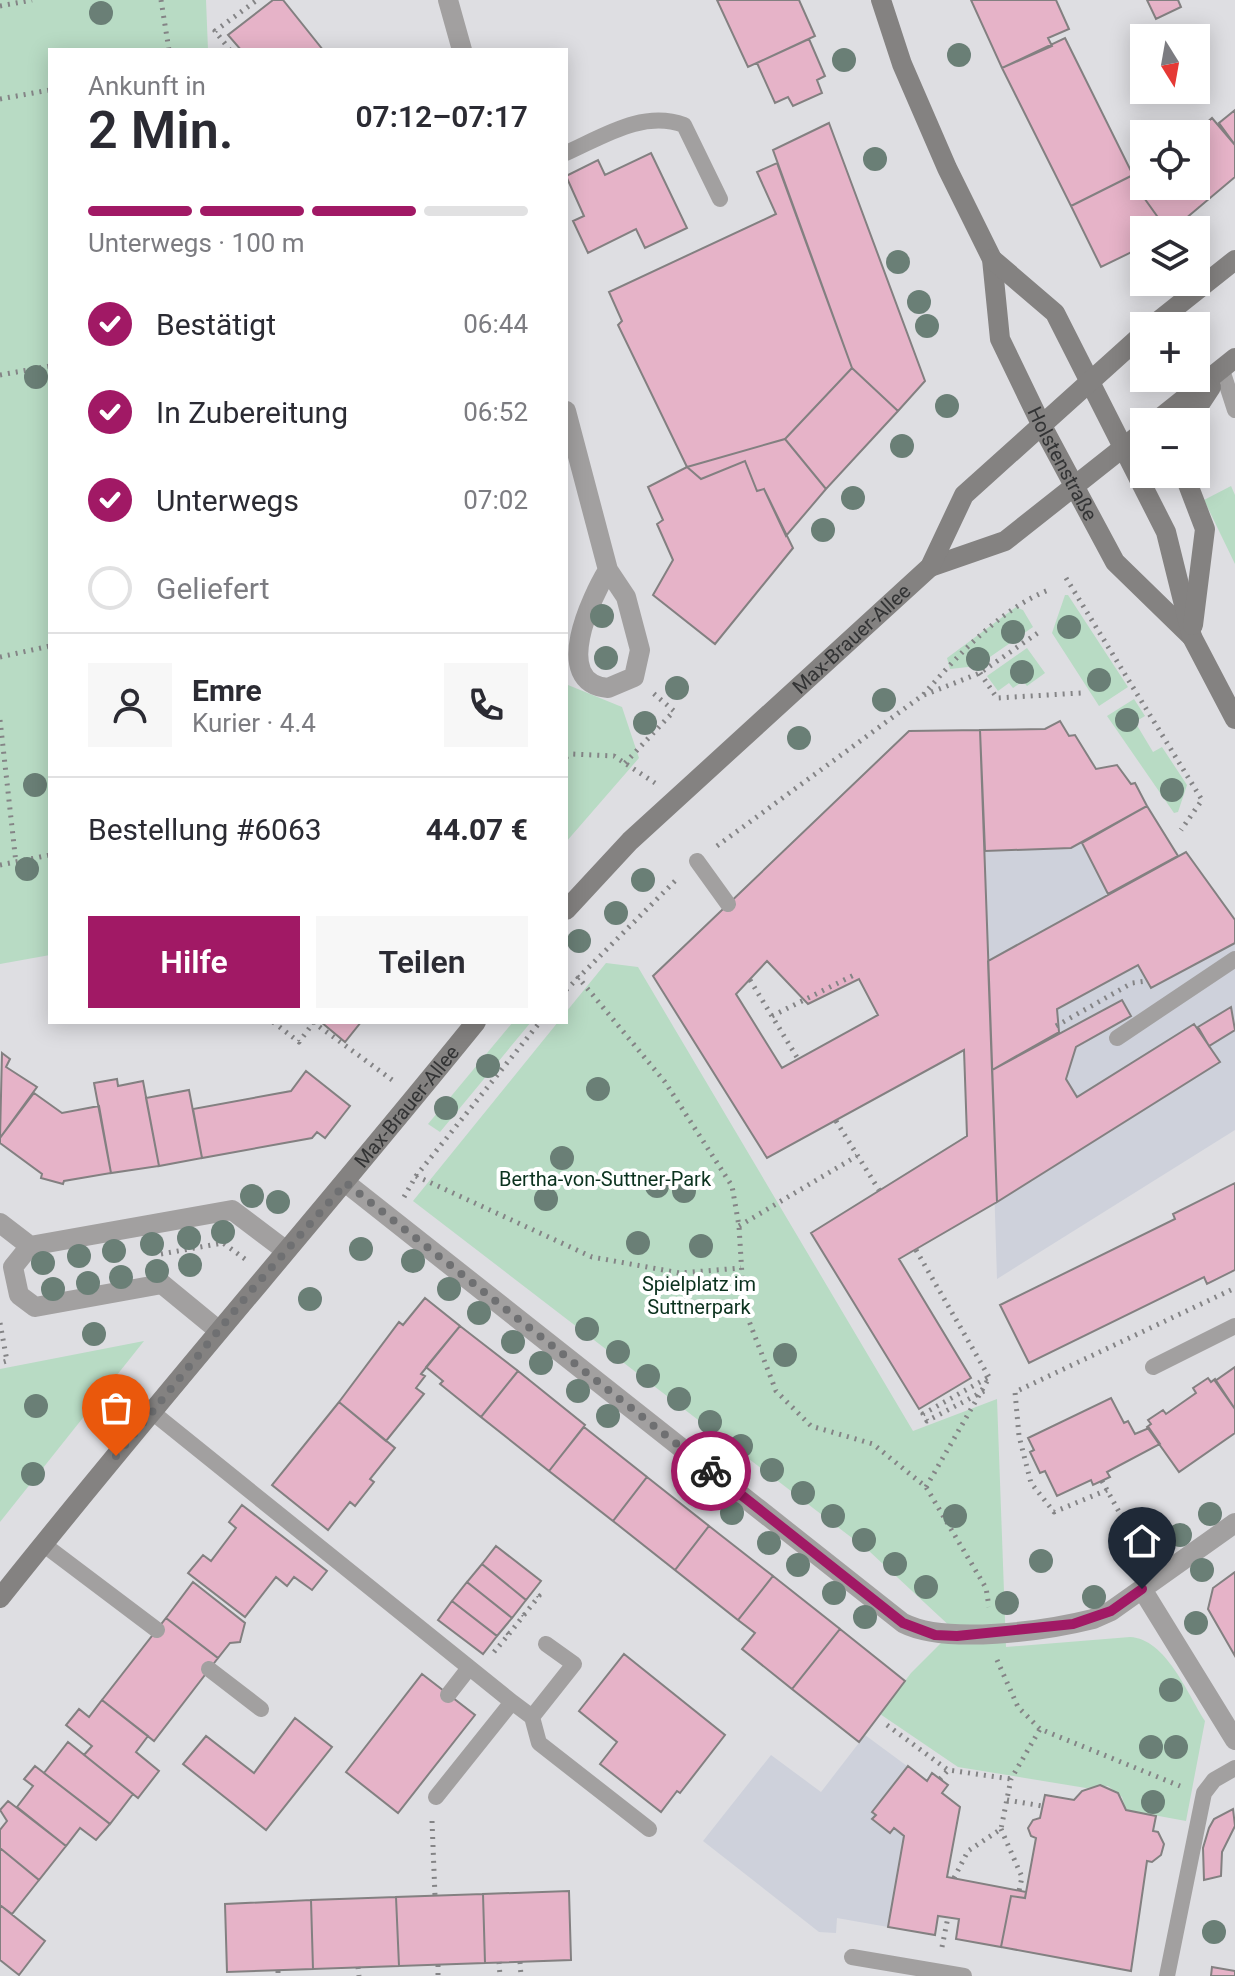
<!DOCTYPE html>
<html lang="de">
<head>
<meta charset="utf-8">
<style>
  :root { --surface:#fff; --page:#f7f7f7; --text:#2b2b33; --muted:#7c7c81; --line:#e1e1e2; --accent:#a11965 }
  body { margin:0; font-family:Roboto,sans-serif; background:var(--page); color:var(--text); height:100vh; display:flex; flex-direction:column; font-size:30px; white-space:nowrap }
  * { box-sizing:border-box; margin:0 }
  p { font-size:26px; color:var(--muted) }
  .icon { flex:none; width:44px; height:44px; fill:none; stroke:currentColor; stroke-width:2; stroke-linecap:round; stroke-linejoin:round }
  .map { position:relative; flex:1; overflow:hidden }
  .drawer { position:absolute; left:48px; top:48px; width:520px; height:976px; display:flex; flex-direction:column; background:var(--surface); border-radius:0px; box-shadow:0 4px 20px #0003 }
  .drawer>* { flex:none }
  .needle { width:52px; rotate:169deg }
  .controls { position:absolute; left:1130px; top:24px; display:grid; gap:16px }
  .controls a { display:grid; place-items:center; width:80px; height:80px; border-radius:0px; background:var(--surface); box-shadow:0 4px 20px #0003; font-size:40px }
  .pin { position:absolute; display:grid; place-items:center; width:68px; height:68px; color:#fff; margin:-82px -34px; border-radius:50% 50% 50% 0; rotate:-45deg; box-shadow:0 0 8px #0007 }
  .pin .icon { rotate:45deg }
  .courier { position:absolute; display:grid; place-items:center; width:80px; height:80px; margin:-40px; border:6px solid #a11965; border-radius:50%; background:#fff; color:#222; box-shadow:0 2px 10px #0007 }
  .summary em { font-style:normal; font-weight:600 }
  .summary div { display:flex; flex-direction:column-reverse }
  .summary { display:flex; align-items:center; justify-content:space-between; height:136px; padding:0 40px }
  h1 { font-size:52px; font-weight:600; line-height:60px }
  .bar { display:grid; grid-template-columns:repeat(4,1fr); gap:12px 8px; align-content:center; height:96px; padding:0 40px }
  .bar i { height:10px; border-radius:6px; background:var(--line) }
  .bar .active { background:var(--accent) }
  .bar p { grid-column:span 4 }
  .line { display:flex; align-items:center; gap:20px; padding:0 40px; border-top:2px solid var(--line) }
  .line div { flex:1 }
  .round { display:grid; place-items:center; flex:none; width:84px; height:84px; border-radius:0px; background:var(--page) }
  ol { padding:0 40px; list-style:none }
  li { display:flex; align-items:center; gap:24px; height:88px }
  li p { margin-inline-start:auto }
  li .icon { padding:8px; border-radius:50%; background:var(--accent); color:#fff; stroke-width:4 }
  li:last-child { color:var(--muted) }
  li i { width:44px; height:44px; border:4px solid var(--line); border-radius:50% }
  .action { display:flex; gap:16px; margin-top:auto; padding:16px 40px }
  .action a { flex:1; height:92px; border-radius:0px; background:var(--accent); color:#fff; font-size:32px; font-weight:600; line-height:92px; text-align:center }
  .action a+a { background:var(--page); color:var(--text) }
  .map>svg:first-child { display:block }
  .built { fill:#ced1db }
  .green { fill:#b8dbc4 }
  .building { fill:#e6b3c8; stroke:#838081; stroke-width:2; fill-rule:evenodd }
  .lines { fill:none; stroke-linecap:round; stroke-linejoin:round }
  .path { stroke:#848486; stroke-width:5; stroke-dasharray:2 6; stroke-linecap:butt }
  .service { stroke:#a2a0a0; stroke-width:16 }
  .minor { stroke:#a2a0a0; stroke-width:20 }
  .secondary { stroke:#848281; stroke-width:20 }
  .tree { fill:#6a7f76 }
  .done { stroke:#6f7072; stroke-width:8; stroke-dasharray:0 14.4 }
  .route { stroke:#a11965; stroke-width:10 }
  .labels { text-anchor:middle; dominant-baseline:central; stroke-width:8; stroke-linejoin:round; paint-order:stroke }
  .street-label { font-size:20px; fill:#333435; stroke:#fff }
  .park-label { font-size:20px; fill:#0b321e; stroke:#fff }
</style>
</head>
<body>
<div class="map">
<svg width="1235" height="1976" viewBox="0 0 1235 1976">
  <rect width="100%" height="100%" fill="#dedee2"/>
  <path class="built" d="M1045,729L1075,735L1096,769L1117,765L1130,784L1135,783L1178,856L1186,852L1235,920V1130L997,1279L980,730Z
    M865,1735L926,1780L932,1773L948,1785L942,1793L960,1807L947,1877L899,1869L888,1927L837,1918L836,1933L819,1932L703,1841L771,1755L821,1792Z"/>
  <path class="green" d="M0,0H206L208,50H50V955L0,964Z
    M1231,486L1235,495V564L1204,500Z
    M1065,595H1068L1128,687L1099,706L1052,633Z
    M1016,607L1023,610L1033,627L977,666L950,669L947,658Z
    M566,639L568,685L622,707L639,758L566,842Z
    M1027,648L1045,673L1027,686L1023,681L1013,688L1009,683L998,691L987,676Z
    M1134,699L1145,716L1135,722L1153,752L1162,747L1187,785L1178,812L1174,813L1107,716Z
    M606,963L638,967L913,1431L997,1399L1006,1647L1130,1637C1166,1639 1187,1693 1205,1721L1186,1821L1126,1810L1122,1797L1108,1786L1086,1788L958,1767L880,1714L911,1673L954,1630L869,1551L413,1201L558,1022H566V1012Z
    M513,1022H531L440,1132L428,1124Z
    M144,1341L0,1522V1369Z"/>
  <path class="building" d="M273,0H283L323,50H241L228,35Z
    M717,0H799L815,36L748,67Z
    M971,0H1056L1069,29L1048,38L1052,46L1002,68Z
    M1147,0H1178L1181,7L1156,19Z
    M1065,38L1133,175L1071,206L1002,68Z
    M809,39L825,76L817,80L822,93L793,106L788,97L775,103L757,63Z
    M1235,110V145L1219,123Z
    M1212,118L1235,145V177L1172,230H1167L1142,195L1153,186H1196V142L1202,136L1197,131Z
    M829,123L925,381L898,411L852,368L773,150Z
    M651,153L687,228L645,248L636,229L588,253L573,221L584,216L566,176L598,160L605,175Z
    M777,163L852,368L785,439L687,467L618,325L622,321L609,292L776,214L757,172Z
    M1133,175L1142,195L1167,230H1144V246L1101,267L1071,206Z
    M852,368L898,411L826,489L785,439Z
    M785,439L826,489L786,536L764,489L757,491L745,461L701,479L687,467Z
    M745,461L757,491L764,489L793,548L715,644L653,595L673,560L657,524L663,520L648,487L687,467L701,479Z
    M1060,721L1069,736L1075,735L1096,769L1117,765L1131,784L1135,783L1147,806L1071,848L985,851L980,730L1045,729Z
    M980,730L997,1202L899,1259L971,1378L919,1409L811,1233L967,1136L964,1050L767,1158L653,976L909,731ZM767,961L808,1004L859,979L878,1015L782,1068L736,994Z
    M1147,806L1178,856L1108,894L1082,843Z
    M1186,852L1235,920V943L1151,988L1138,965L1057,1009L1059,1032L992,1070L988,961Z
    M1122,1000L1131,1016L1076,1047L1066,1079L1077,1097L1194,1024L1220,1062L997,1202L992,1070Z
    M1231,1007L1235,1030L1209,1046L1198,1027Z
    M321,1022H361L345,1042Z
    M2,1053L10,1059L6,1067L37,1087L0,1138Z
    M306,1071L350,1106L325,1138L317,1132L312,1138L202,1158L193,1109L291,1091Z
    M117,1079L118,1086L143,1081L159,1166L111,1173L94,1083Z
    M189,1090L202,1158L159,1166L146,1098Z
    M34,1093L62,1113L99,1106L111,1173L64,1181L63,1184L41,1178L42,1174L0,1143V1138Z
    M1235,1183V1270L1207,1284L1204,1277L1029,1363L1000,1305L1175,1219L1173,1214Z
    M425,1298L460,1326L421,1374L425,1376L416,1388L424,1394L386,1441L339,1402L399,1322L403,1325Z
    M460,1326L518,1371L481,1417L440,1384L443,1381L426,1367Z
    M1235,1367V1409L1215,1381Z
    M518,1371L585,1425L549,1471L481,1417Z
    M1208,1378L1211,1382L1215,1379L1235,1409V1433L1179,1472L1147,1427L1151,1424L1148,1420L1163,1410L1166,1414L1196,1393L1193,1388Z
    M1111,1398L1124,1423L1128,1421L1135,1434L1149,1428L1160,1444L1107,1472L1110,1477L1093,1485L1091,1480L1057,1496L1045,1471L1040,1473L1030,1452L1034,1450L1028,1438Z
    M339,1402L395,1448L370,1479L374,1482L355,1506L350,1502L328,1530L272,1485Z
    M584,1427L647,1477L613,1521L549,1471Z
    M647,1477L709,1526L675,1570L613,1521Z
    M242,1505L327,1571L312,1590L294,1577L287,1586L276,1577L245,1617L188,1573L203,1555L211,1561L236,1528L229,1522Z
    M709,1526L773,1576L738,1620L675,1570Z
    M496,1546L541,1581L526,1600L482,1564Z
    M482,1564L526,1600L512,1618L467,1582Z
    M1235,1572V1656L1208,1609L1213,1588Z
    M773,1576L840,1629L792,1689L742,1649L755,1633L738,1620Z
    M193,1582L245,1623L240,1642L230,1643L218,1658L166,1618Z
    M467,1582L512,1618L497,1636L452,1601Z
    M452,1601L497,1636L483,1654L438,1620Z
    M166,1618L218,1658L154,1741L102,1700Z
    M840,1629L905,1681L859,1742L792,1689Z
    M624,1654L725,1735L680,1793L677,1791L661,1812L600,1764L617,1742L579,1711Z
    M422,1674L475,1715L398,1813L346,1772Z
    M102,1700L148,1736L136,1752L159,1771L138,1798L84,1755L92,1746L66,1725L79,1709L89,1717Z
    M295,1718L332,1747L266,1830L183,1764L206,1736L254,1773Z
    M68,1742L133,1794L110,1824L44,1773Z
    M35,1766L110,1824L96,1840L80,1828L66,1846L17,1807L33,1786L24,1779Z
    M908,1766L927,1781L932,1773L948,1785L942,1793L960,1807L947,1877L1026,1892L1025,1898L1011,1896L1001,1947L956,1939L959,1919L938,1916L935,1935L888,1927L904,1836L894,1828L890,1833L872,1819L876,1815L872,1812Z
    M1100,1785L1118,1793L1126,1810L1156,1816L1153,1831L1158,1832L1164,1844L1161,1855L1152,1862L1147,1861L1131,1971L1001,1947L1011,1896L1025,1898L1036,1838L1031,1836L1028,1828L1033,1820L1040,1818L1045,1795L1074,1800L1082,1791Z
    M8,1801L66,1846L39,1880L0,1848V1830L7,1821L0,1810Z
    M1233,1809L1235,1826L1222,1852L1221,1876L1204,1880L1203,1848L1209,1828L1214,1819Z
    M0,1848L39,1880L12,1914L0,1905Z
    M569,1891L571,1960L485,1963L483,1894Z
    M483,1894L485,1963L399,1966L396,1897Z
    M396,1897L399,1966L313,1969L311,1900Z
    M311,1900L313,1969L227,1972L225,1904Z
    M0,1905L45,1941L19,1975L0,1960Z
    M1212,1967L1235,1971V1976H1211Z"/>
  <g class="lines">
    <path class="path" d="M161,0L169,50
      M0,6L32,0
      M230,50L215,31L257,0
      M0,99L50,90
      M0,375L50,366
      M1066,578L1202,800L1181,830
      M0,657L50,646
      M980,673L997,698L1081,693
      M924,695L980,673L1042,630
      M0,720L16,863
      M566,757L572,754L614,756L655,783
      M625,763L674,711L653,693
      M717,846L923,695C958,655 1001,608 1051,589
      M0,865L50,855
      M577,976L665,1082L732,1186L739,1226L744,1308L776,1391L811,1426L873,1444L926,1487L986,1588L989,1607
      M750,980L798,1059
      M566,990L678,878
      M772,1016L856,974
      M273,1022L299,1042L314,1022
      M313,1022L395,1082
      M1056,1026L1132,983L1147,981
      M836,1121L879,1190
      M416,1176L592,1257L680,1273L741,1268
      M404,1197L416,1176L540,1022
      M739,1226L857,1156
      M916,1250L989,1377
      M161,1254L223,1243L245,1259
      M0,1323L7,1361L0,1363
      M984,1391L927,1421L923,1414L989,1377
      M1102,1481L1144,1557
      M926,1487L989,1378
      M1107,1490L1054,1512L1031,1483L1019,1436L1015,1392L1235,1288
      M524,1615L539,1596L533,1591
      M509,1634L524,1615L518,1610
      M494,1652L509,1634L503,1629
      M997,1660L1018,1707L1040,1729L1180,1786
      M887,1725L948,1770L1011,1779
      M940,1779L948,1770
      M1007,1800L1042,1806
      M432,1821L435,1896
      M1001,1829L1022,1877L1019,1891
      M954,1878L968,1851L1001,1829L1011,1779L1040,1729
      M942,1947L948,1917
      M499,1962L500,1976
      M520,1962L521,1976
      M438,1965V1976
      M358,1967L359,1976
      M278,1971V1976"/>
    <path class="service" d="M566,153C604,136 643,110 684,125L720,199
      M1222,370L1235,410
      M697,861L728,904
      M1117,1038L1235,959
      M1153,1367L1235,1326
      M152,1412L512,1702L436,1797
      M43,1544L157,1630
      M209,1669L261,1709
      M448,1695L469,1668
      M512,1702L532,1717L539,1743L649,1829
      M532,1717L574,1664L546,1644
      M852,1957L964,1976
      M1167,1976L1204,1793L1214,1780L1235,1768"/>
    <path class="minor" d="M448,0L462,50
      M566,411L608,570L626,597L640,650L634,677L608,688C550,683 592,596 608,570
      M346,1183L903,1623C946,1645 1045,1631 1093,1619L1111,1611L1235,1523
      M0,1223L30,1246
      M218,1330L162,1284L35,1307L19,1295L13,1267L30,1246L232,1210L285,1250
      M1142,1589L1235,1740"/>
    <g class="secondary">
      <path id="s1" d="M881,0L902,64L947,168L992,259L1000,339L1041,424L1115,562L1192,637"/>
      <path d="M992,259L1055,313L1166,532L1192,637L1235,719"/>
      <path d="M1152,326L1235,260"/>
      <path d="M1155,422L1235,358"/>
      <path d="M1188,422L1211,387"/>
      <path d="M1184,474L1205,529L1193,625"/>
      <path d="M930,567L1005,541L1144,431"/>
      <path id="s2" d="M566,910L630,841L930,567L964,495L1144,333"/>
      <path id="s3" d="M0,1598C155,1403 319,1216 476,1022"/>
    </g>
  </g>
  <g class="tree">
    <circle cx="101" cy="13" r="12"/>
    <circle cx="959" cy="55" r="12"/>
    <circle cx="844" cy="60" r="12"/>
    <circle cx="875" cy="159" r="12"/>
    <circle cx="898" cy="262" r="12"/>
    <circle cx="919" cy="302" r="12"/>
    <circle cx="927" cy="326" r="12"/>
    <circle cx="36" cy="377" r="12"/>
    <circle cx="947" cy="406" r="12"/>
    <circle cx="902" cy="446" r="12"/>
    <circle cx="853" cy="498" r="12"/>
    <circle cx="823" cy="530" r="12"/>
    <circle cx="602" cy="616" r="12"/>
    <circle cx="1069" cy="627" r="12"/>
    <circle cx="1013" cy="632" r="12"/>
    <circle cx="606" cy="658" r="12"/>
    <circle cx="978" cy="659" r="12"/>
    <circle cx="1022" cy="672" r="12"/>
    <circle cx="1099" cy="680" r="12"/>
    <circle cx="677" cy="688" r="12"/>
    <circle cx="884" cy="700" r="12"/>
    <circle cx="1127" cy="720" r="12"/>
    <circle cx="645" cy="723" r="12"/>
    <circle cx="799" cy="738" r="12"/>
    <circle cx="35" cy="785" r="12"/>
    <circle cx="1172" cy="790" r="12"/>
    <circle cx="27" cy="869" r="12"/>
    <circle cx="643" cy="880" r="12"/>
    <circle cx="616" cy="913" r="12"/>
    <circle cx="579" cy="941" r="12"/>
    <circle cx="488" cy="1066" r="12"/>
    <circle cx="598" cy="1089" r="12"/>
    <circle cx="446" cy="1108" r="12"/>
    <circle cx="562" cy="1158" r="12"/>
    <circle cx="657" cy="1186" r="12"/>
    <circle cx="684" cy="1191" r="12"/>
    <circle cx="252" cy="1196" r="12"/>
    <circle cx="546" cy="1199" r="12"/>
    <circle cx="278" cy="1202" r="12"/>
    <circle cx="223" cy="1232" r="12"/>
    <circle cx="189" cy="1238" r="12"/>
    <circle cx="638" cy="1243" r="12"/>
    <circle cx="152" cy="1244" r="12"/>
    <circle cx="701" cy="1246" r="12"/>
    <circle cx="361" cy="1249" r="12"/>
    <circle cx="114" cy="1251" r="12"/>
    <circle cx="79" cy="1256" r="12"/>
    <circle cx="413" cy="1261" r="12"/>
    <circle cx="43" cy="1263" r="12"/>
    <circle cx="190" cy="1265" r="12"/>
    <circle cx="157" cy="1271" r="12"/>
    <circle cx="121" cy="1277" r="12"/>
    <circle cx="88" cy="1283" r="12"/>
    <circle cx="53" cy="1289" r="12"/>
    <circle cx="449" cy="1289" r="12"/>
    <circle cx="310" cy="1299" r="12"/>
    <circle cx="479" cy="1313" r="12"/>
    <circle cx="587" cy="1329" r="12"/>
    <circle cx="94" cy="1334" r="12"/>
    <circle cx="513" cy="1342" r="12"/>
    <circle cx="618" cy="1352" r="12"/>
    <circle cx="785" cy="1355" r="12"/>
    <circle cx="541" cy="1363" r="12"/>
    <circle cx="648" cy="1376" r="12"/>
    <circle cx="578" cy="1391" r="12"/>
    <circle cx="679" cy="1399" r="12"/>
    <circle cx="36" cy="1406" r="12"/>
    <circle cx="608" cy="1416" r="12"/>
    <circle cx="710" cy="1422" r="12"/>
    <circle cx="741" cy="1446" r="12"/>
    <circle cx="772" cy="1470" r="12"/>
    <circle cx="33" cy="1474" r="12"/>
    <circle cx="702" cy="1489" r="12"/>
    <circle cx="803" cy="1493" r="12"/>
    <circle cx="732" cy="1513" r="12"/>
    <circle cx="1210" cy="1514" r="12"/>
    <circle cx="833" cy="1516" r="12"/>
    <circle cx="955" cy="1516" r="12"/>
    <circle cx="1180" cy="1535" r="12"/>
    <circle cx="864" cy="1540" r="12"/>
    <circle cx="769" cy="1543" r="12"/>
    <circle cx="1041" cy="1561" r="12"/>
    <circle cx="1142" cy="1563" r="12"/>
    <circle cx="895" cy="1564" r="12"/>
    <circle cx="798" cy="1565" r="12"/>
    <circle cx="1202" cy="1570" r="12"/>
    <circle cx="926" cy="1587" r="12"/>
    <circle cx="834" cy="1593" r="12"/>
    <circle cx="1094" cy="1597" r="12"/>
    <circle cx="1007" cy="1603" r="12"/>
    <circle cx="865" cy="1617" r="12"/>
    <circle cx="1196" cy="1623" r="12"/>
    <circle cx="1171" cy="1690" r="12"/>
    <circle cx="1151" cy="1747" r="12"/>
    <circle cx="1176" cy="1747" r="12"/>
    <circle cx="1153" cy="1802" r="12"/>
    <circle cx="1214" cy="1932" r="12"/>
  </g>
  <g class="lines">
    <path class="done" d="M116,1456L250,1292L346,1183L711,1471"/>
    <path class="route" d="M711,1471L903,1623L935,1635L957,1636L1073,1624L1111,1611L1142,1589"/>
  </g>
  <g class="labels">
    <g class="street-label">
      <text stroke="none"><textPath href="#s1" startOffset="502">Holstenstraße</textPath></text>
      <text stroke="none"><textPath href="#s2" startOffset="394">Max-Brauer-Allee</textPath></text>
      <text stroke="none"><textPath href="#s3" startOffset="638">Max-Brauer-Allee</textPath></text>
    </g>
    <g class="park-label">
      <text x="605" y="1179">Bertha-von-Suttner-Park</text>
      <text x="699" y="1284">Spielplatz im<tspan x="699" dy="23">Suttnerpark</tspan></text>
    </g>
  </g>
</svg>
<div class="controls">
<a><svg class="needle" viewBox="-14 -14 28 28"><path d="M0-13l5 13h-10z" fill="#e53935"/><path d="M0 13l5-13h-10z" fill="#7c7c81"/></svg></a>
<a><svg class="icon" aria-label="locate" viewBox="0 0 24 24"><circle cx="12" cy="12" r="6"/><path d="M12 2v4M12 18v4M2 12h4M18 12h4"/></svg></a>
<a><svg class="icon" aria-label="layers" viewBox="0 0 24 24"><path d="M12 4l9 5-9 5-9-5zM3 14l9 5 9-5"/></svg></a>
<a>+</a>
<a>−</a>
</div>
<div class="pin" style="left:116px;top:1456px;background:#ea580c"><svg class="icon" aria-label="bag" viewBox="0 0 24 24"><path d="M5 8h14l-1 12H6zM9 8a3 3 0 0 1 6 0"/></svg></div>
<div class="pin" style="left:1142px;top:1589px;background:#1f2937"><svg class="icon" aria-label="home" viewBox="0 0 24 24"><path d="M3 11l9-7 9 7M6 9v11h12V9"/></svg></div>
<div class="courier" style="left:711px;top:1471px"><svg class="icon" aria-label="bike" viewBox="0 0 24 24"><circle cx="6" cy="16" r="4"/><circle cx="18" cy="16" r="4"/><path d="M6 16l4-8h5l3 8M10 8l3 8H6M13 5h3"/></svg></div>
<section class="drawer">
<div class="summary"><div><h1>2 Min.</h1><p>Ankunft in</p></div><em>07:12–07:17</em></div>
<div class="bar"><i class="active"></i><i class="active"></i><i class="active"></i><i></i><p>Unterwegs · 100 m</p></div>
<ol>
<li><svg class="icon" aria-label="check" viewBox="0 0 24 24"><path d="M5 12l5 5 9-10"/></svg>Bestätigt<p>06:44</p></li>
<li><svg class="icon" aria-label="check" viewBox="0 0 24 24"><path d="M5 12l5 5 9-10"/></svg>In Zubereitung<p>06:52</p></li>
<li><svg class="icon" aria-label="check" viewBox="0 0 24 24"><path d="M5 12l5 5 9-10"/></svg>Unterwegs<p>07:02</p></li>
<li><i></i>Geliefert</li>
</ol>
<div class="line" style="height:144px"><a class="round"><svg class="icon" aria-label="person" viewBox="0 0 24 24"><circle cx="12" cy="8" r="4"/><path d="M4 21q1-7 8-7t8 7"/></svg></a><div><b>Emre</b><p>Kurier · 4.4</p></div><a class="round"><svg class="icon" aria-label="phone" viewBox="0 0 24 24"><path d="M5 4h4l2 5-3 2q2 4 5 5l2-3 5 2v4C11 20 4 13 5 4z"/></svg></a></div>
<div class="line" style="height:104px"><div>Bestellung #6063</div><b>44.07 €</b></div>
<div class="action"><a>Hilfe</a><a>Teilen</a></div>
</section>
</div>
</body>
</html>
